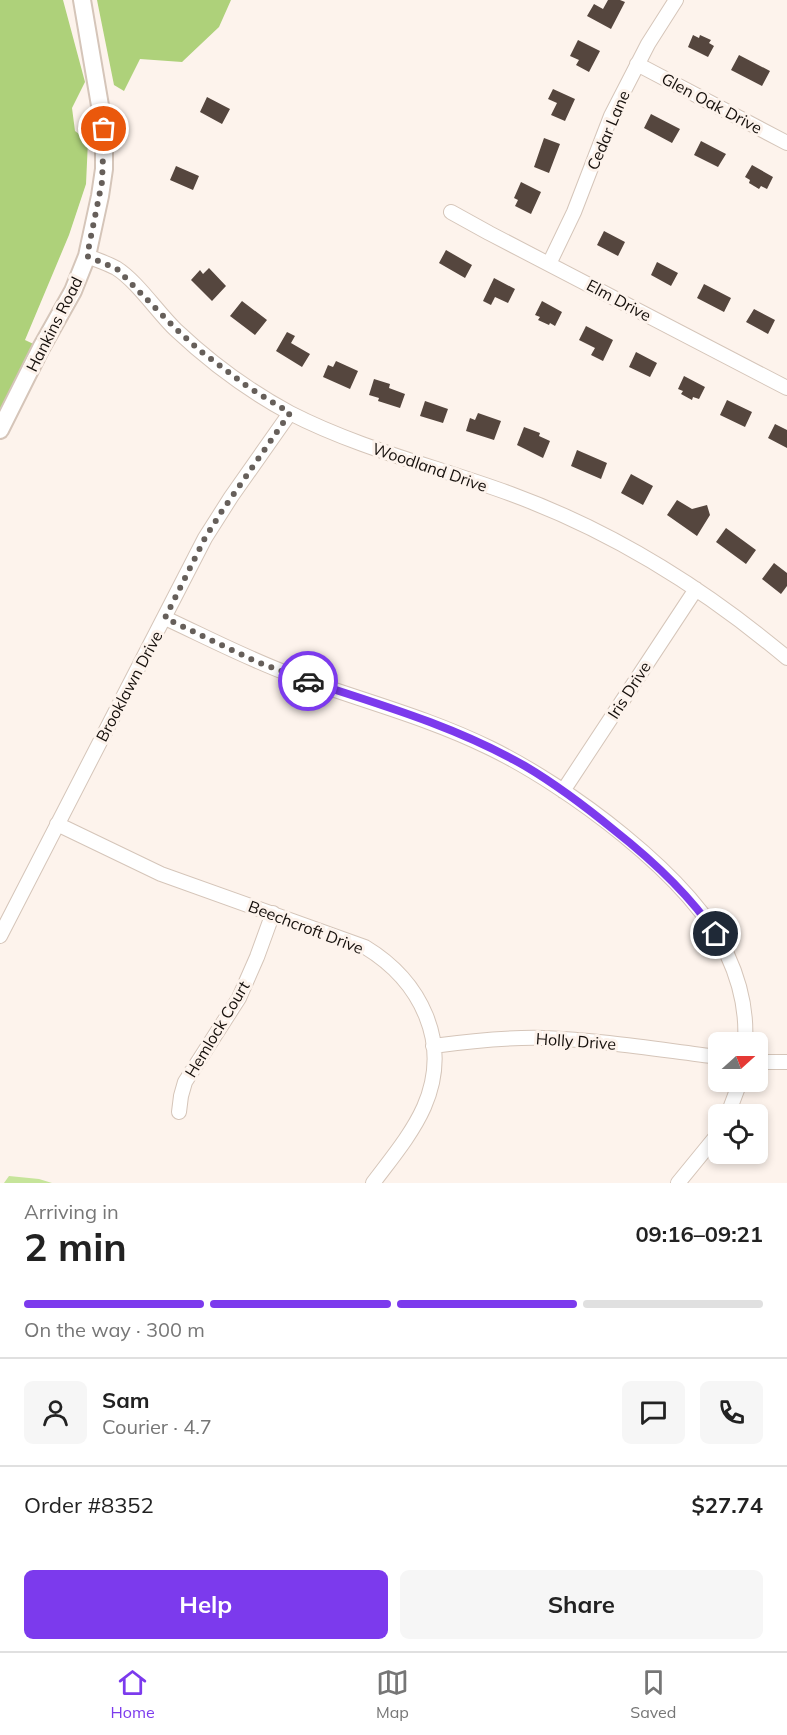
<!DOCTYPE html>
<html lang="en">
<head>
<meta charset="utf-8">
<style>
  :root { --surface:#fff; --page:#f6f6f6; --text:#222; --muted:#767676; --line:#e0e0e0; --accent:#7c3aed }
  body { margin:0; font-family:Mulish,sans-serif; background:var(--page); color:var(--text); height:100vh; display:flex; flex-direction:column; font-size:22px; white-space:nowrap }
  * { box-sizing:border-box; margin:0 }
  p { font-size:20px; color:var(--muted) }
  .icon { flex:none; width:33px; height:33px; fill:none; stroke:currentColor; stroke-width:2; stroke-linecap:round; stroke-linejoin:round }
  .map { position:relative; height:1183px; overflow:hidden }
  .drawer { display:flex; flex-direction:column; background:var(--surface); flex:1 }
  .drawer>* { flex:none }
  .needle { width:39px; rotate:69deg }
  .buttons { position:absolute; left:708px; top:1032px; display:grid; gap:12px }
  .buttons a { display:grid; place-items:center; width:60px; height:60px; border-radius:9px; background:var(--surface); box-shadow:0 3px 9px #0003; font-size:30px }
  .pin { position:absolute; display:grid; place-items:center; width:51px; height:51px; color:#fff; margin:-26px; border:3px solid #fff; border-radius:50%; box-shadow:0 2px 6px #0007 }
  .courier { position:absolute; display:grid; place-items:center; width:60px; height:60px; margin:-30px; border:4px solid #7c3aed; border-radius:50%; background:#fff; color:#222; box-shadow:0 2px 8px #0007 }
  .head em { font-style:normal; font-weight:700 }
  .head div { display:flex; flex-direction:column-reverse }
  .head { display:flex; align-items:center; justify-content:space-between; height:102px; padding:0 24px }
  h1 { font-size:39px; font-weight:700; line-height:45px }
  .bar { display:grid; grid-template-columns:repeat(4,1fr); gap:9px 6px; align-content:center; height:72px; padding:0 24px }
  .bar i { height:8px; border-radius:4px; background:var(--line) }
  .bar .current { background:var(--accent) }
  .bar p { grid-column:span 4 }
  .line { display:flex; align-items:center; gap:15px; padding:0 24px; border-top:2px solid var(--line) }
  .line div { flex:1 }
  .round { display:grid; place-items:center; flex:none; width:63px; height:63px; border-radius:9px; background:var(--page) }
  .action { display:flex; gap:12px; margin-top:auto; padding:12px 24px }
  .action a { flex:1; height:69px; border-radius:9px; background:var(--accent); color:#fff; font-size:24px; font-weight:700; line-height:69px; text-align:center }
  .action a+a { background:var(--page); color:var(--text) }
  .tabs { display:flex; justify-content:space-around; align-items:center; height:84px; border-top:2px solid var(--line); background:var(--surface); font-size:16px; color:var(--muted) }
  .tabs a { display:grid; justify-items:center; gap:3px }
  .tabs .current { color:var(--accent) }
  .map>svg:first-child { display:block }
  .green { fill:#c6e49a }
  .forest { fill:#aed17a }
  .building { fill:#55463e }
  .lines { fill:none; stroke-linecap:round; stroke-linejoin:round }
  .minor-casing { stroke:#d5c5b9; stroke-width:16 }
  .major-casing { stroke:#d5c5b9; stroke-width:20 }
  .minor { stroke:#fff; stroke-width:14 }
  .major { stroke:#fff; stroke-width:16 }
  .done { stroke:#665f5a; stroke-width:6; stroke-dasharray:0 10.8 }
  .route { stroke:#7c3aed; stroke-width:8 }
  .labels { text-anchor:middle; dominant-baseline:central; stroke-width:6; stroke-linejoin:round; paint-order:stroke }
  .street-label { font-size:16px; fill:#150f0b; stroke:#fdf3ec }
</style>
</head>
<body>
<div class="map">
<svg width="787" height="1183" viewBox="0 0 787 1183">
  <rect width="100%" height="100%" fill="#fdf3ec"/>
  <path class="green" d="M9,1176L39,1179L52,1183H4Z"/>
  <path class="forest" d="M0,0H63L85,82L72,108L75,131L88,141L86,184L69,235L25,340L42,348L0,430Z
    M97,0H231L219,27L182,62L140,59L124,91L114,85Z"/>
  <path class="building" d="M608,0H620L625,2L611,29L587,16L594,4L603,9Z
    M693,35L699,38L700,35L711,40L709,43L714,46L708,57L688,47Z
    M578,40L600,51L589,72L576,65L579,60L570,56Z
    M739,55L770,71L762,86L731,70Z
    M553,89L575,99L565,121L551,115L557,103L548,99Z
    M207,97L230,109L222,124L200,112Z
    M651,114L680,129L672,143L644,128Z
    M544,138L560,144L549,173L534,167Z
    M701,141L726,154L718,167L694,155Z
    M752,165L773,177L767,189L761,186L759,189L749,183L750,180L745,177Z
    M176,166L199,176L193,190L170,180Z
    M521,182L541,192L531,214L515,206L518,200L514,198Z
    M604,231L625,242L618,256L597,245Z
    M446,250L472,265L465,278L439,263Z
    M657,262L678,273L671,286L651,275Z
    M209,268L226,286L212,301L191,280L200,270L203,274Z
    M494,278L515,289L508,303L495,297L491,305L483,301Z
    M704,284L731,298L724,312L697,298Z
    M242,301L267,320L255,335L230,316Z
    M542,301L562,312L555,326L550,323L549,325L538,320L540,317L535,315Z
    M754,309L775,320L768,334L746,322Z
    M586,326L613,340L603,361L591,355L595,348L579,340Z
    M287,332L295,336L291,343L310,354L302,367L276,351Z
    M636,352L657,363L650,377L629,367Z
    M336,361L358,371L350,389L323,377L328,365L333,367Z
    M684,376L705,387L699,399L693,397L692,400L681,394L683,391L678,389Z
    M374,379L390,384L389,388L405,394L400,408L378,401L379,398L369,395Z
    M727,400L752,412L745,427L720,415Z
    M425,401L448,409L443,423L420,416Z
    M478,413L501,421L494,440L466,431L470,418L475,420Z
    M775,424L787,430V448L768,438Z
    M524,427L540,433L539,436L550,441L543,458L517,445Z
    M577,450L607,463L601,479L571,466Z
    M631,474L653,486L643,505L621,493Z
    M677,500L692,509L707,505L710,515L697,536L667,515Z
    M726,528L756,550L746,564L716,542Z
    M774,563L787,573V586L781,594L762,579Z"/>
  <g class="lines">
    <g class="minor-casing">
      <path id="minor" d="M637,64L787,143
        M451,212L489,233L787,388
        M87,256C97,260 107,263 116,268C137,281 158,313 176,330C210,362 249,391 290,413C360,449 438,467 511,494C612,531 705,589 787,658
        M549,264L574,212L611,116L648,44L676,0
        M165,618C206,637 246,658 289,674C356,699 425,716 490,748C566,785 692,876 727,954C740,982 747,1012 745,1042
        M563,791L696,589
        M57,824L161,874L365,947C421,981 452,1043 424,1107C412,1134 391,1159 373,1183
        M0,936L205,538L231,497L290,413
        M433,1046C470,1041 507,1037 544,1038C602,1040 661,1050 718,1057
        M758,1062H787
        M179,1112L181,1096L185,1082L239,998L257,957L273,913
        M728,1114L740,1082
        M678,1183L718,1134"/>
    </g>
    <g class="major-casing">
      <path id="major" d="M0,430L41,348L73,291L87,256L100,196L104,169V129L82,0"/>
    </g>
    <use href="#minor" class="minor"/>
    <use href="#major" class="major"/>
  </g>
  <g class="lines">
    <path class="done" d="M104,129L102,182L87,256L117,269L175,328L199,350L248,387L290,413L222,511L205,538L165,618L257,662L308,681"/>
    <path class="route" d="M308,681C382,705 457,727 525,766C557,785 586,807 614,830C652,860 689,894 716,934"/>
  </g>
  <g class="labels">
    <g class="street-label">
      <text transform="translate(712 103) rotate(28)">Glen Oak Drive</text>
      <text transform="translate(608 130) rotate(-67)">Cedar Lane</text>
      <text transform="translate(619 300) rotate(28)">Elm Drive</text>
      <text transform="translate(54 324) rotate(-63)">Hankins Road</text>
      <text transform="translate(430 467) rotate(19)">Woodland Drive</text>
      <text transform="translate(129 686) rotate(-62)">Brooklawn Drive</text>
      <text transform="translate(629 690) rotate(-57)">Iris Drive</text>
      <text transform="translate(306 927) rotate(21)">Beechcroft Drive</text>
      <text transform="translate(217 1029) rotate(-59)">Hemlock Court</text>
      <text transform="translate(576 1041) rotate(4)">Holly Drive</text>
    </g>
  </g>
</svg>
<div class="buttons">
<a><svg class="needle" viewBox="-14 -14 28 28"><path d="M0-13l5 13h-10z" fill="#e53935"/><path d="M0 13l5-13h-10z" fill="#767676"/></svg></a>
<a><svg class="icon" aria-label="locate" viewBox="0 0 24 24"><circle cx="12" cy="12" r="6"/><path d="M12 2v4M12 18v4M2 12h4M18 12h4"/></svg></a>
</div>
<div class="pin" style="left:104px;top:129px;background:#ea580c"><svg class="icon" aria-label="bag" viewBox="0 0 24 24"><path d="M5 8h14l-1 12H6zM9 8a3 3 0 0 1 6 0"/></svg></div>
<div class="pin" style="left:716px;top:934px;background:#1f2937"><svg class="icon" aria-label="home" viewBox="0 0 24 24"><path d="M3 11l9-7 9 7M6 9v11h12V9"/></svg></div>
<div class="courier" style="left:308px;top:681px"><svg class="icon" aria-label="car" viewBox="0 0 24 24"><path d="M5 17H2v-5l4-1 3-4h7l3 4 3 1v5h-3M9 17h6M6 11h13"/><circle cx="7" cy="17" r="2"/><circle cx="17" cy="17" r="2"/></svg></div>
</div>
<section class="drawer">
<div class="head"><div><h1>2 min</h1><p>Arriving in</p></div><em>09:16–09:21</em></div>
<div class="bar"><i class="current"></i><i class="current"></i><i class="current"></i><i></i><p>On the way · 300 m</p></div>
<div class="line" style="height:108px"><a class="round"><svg class="icon" aria-label="person" viewBox="0 0 24 24"><circle cx="12" cy="8" r="4"/><path d="M4 21q1-7 8-7t8 7"/></svg></a><div><b>Sam</b><p>Courier · 4.7</p></div><a class="round"><svg class="icon" aria-label="chat" viewBox="0 0 24 24"><path d="M4 5h16v11H9l-5 4z"/></svg></a><a class="round"><svg class="icon" aria-label="phone" viewBox="0 0 24 24"><path d="M5 4h4l2 5-3 2q2 4 5 5l2-3 5 2v4C11 20 4 13 5 4z"/></svg></a></div>
<div class="line" style="height:78px"><div>Order #8352</div><b>$27.74</b></div>
<div class="action"><a>Help</a><a>Share</a></div>
</section>
<nav class="tabs">
<a class="current"><svg class="icon" aria-label="home" viewBox="0 0 24 24"><path d="M3 11l9-7 9 7M6 9v11h12V9"/></svg>Home</a>
<a><svg class="icon" aria-label="map" viewBox="0 0 24 24"><path d="M3 6l6-2 6 2 6-2v14l-6 2-6-2-6 2zM9 4v14M15 6v14"/></svg>Map</a>
<a><svg class="icon" aria-label="saved" viewBox="0 0 24 24"><path d="M7 4h10v16l-5-4-5 4z"/></svg>Saved</a>
</nav>
</body>
</html>
